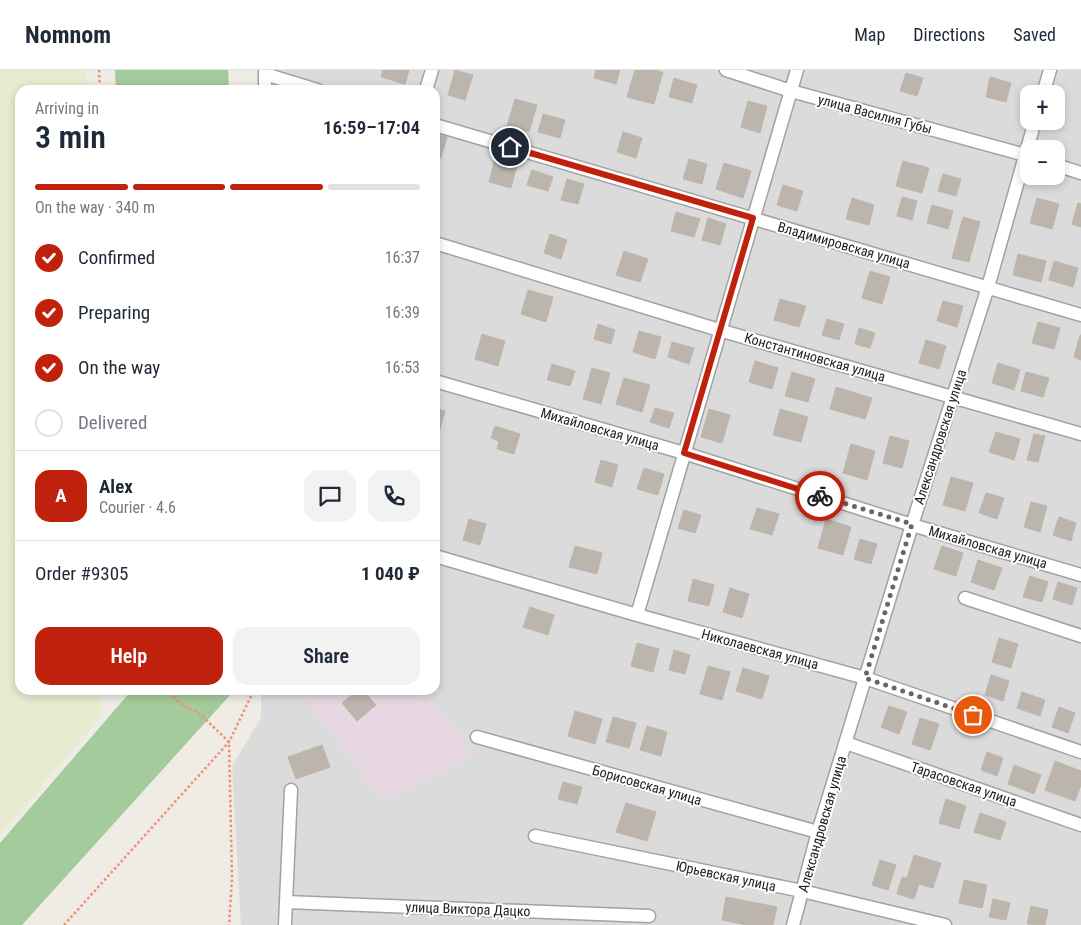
<!DOCTYPE html>
<html lang="en">
<head>
<meta charset="utf-8">
<style>
  :root { --surface:#fff; --page:#f2f2f3; --text:#1f2937; --muted:#747a83; --line:#e0e1e3; --accent:#c0210c }
  body { margin:0; font-family:"Roboto Condensed",sans-serif; background:var(--page); color:var(--text); height:100vh; display:flex; flex-direction:column; font-size:19px; white-space:nowrap }
  * { box-sizing:border-box; margin:0 }
  p { font-size:16px; color:var(--muted) }
  .icon { flex:none; width:28px; height:28px; fill:none; stroke:currentColor; stroke-width:2; stroke-linecap:round; stroke-linejoin:round }
  .map { position:relative; flex:1; overflow:hidden }
  .sheet { position:absolute; left:15px; top:15px; width:425px; height:610px; display:flex; flex-direction:column; background:var(--surface); border-radius:15px; box-shadow:0 2px 8px #0003 }
  .sheet>* { flex:none }
  .fabs { position:absolute; left:1020px; top:15px; display:grid; gap:10px }
  .fabs a { display:grid; place-items:center; width:45px; height:45px; border-radius:10px; background:var(--surface); box-shadow:0 2px 8px #0003; font-size:25px }
  .pin { position:absolute; display:grid; place-items:center; width:42px; height:42px; color:#fff; margin:-21px; border:2px solid #fff; border-radius:50%; box-shadow:0 1px 5px #0007 }
  .courier { position:absolute; display:grid; place-items:center; width:50px; height:50px; margin:-25px; border:4px solid #c0210c; border-radius:50%; background:#fff; color:#222; box-shadow:0 1px 6px #0007 }
  .headline em { font-style:normal; font-weight:600 }
  .headline div { display:flex; flex-direction:column-reverse }
  .headline { display:flex; align-items:center; justify-content:space-between; height:85px; padding:0 20px }
  h1 { font-size:32px; font-weight:600; line-height:38px }
  .bar { display:grid; grid-template-columns:repeat(4,1fr); gap:8px 5px; align-content:center; height:60px; padding:0 20px }
  .bar i { height:6px; border-radius:4px; background:var(--line) }
  .bar .on { background:var(--accent) }
  .bar p { grid-column:span 4 }
  .line { display:flex; align-items:center; gap:12px; padding:0 20px; border-top:1px solid var(--line) }
  .line div { flex:1 }
  .round { display:grid; place-items:center; flex:none; width:52px; height:52px; border-radius:15px; background:var(--page) }
  ol { padding:0 20px; list-style:none }
  li { display:flex; align-items:center; gap:15px; height:55px }
  li p { margin-inline-start:auto }
  li .icon { padding:5px; border-radius:50%; background:var(--accent); color:#fff; stroke-width:4 }
  li:last-child { color:var(--muted) }
  li i { width:28px; height:28px; border:2px solid var(--line); border-radius:50% }
  .cta { display:flex; gap:10px; margin-top:auto; padding:10px 20px }
  .cta a { flex:1; height:58px; border-radius:15px; background:var(--accent); color:#fff; font-size:20px; font-weight:600; line-height:58px; text-align:center }
  .cta a+a { background:var(--page); color:var(--text) }
  header { display:flex; align-items:center; gap:30px; box-sizing:border-box; height:70px; padding:0 25px; background:var(--surface); border-bottom:1px solid var(--line) }
  header strong { font-size:24px }
  nav { display:flex; gap:28px; margin-inline-start:auto; font-size:18px }
  .map>svg:first-child { display:block }
  .residential { fill:#dcdbdb; fill-rule:evenodd }
  .industrial { fill:#e7d7e2 }
  .farmland { fill:#e7ecd0 }
  .forest { fill:#a4cb9b }
  .building { fill:#bbb5ae; stroke:#bfb5a7 }
  .lines { fill:none; stroke-linecap:round; stroke-linejoin:round }
  .minor-casing { stroke:#a2a2a2; stroke-width:15 }
  .path { stroke:#f28e72; stroke-width:2.5; stroke-dasharray:2.5 2.5; stroke-linecap:butt }
  .minor { stroke:#fff; stroke-width:12 }
  .done { stroke:#676663; stroke-width:5; stroke-dasharray:0 9 }
  .route { stroke:#c0210c; stroke-width:6 }
  .labels { text-anchor:middle; dominant-baseline:central; stroke-width:4; stroke-linejoin:round; paint-order:stroke }
  .street-label { font-size:14px; fill:#1e1e1e; stroke:#fff }
</style>
</head>
<body>
<header>
<strong>Nomnom</strong>
<nav><a>Map</a><a>Directions</a><a>Saved</a></nav>
</header>
<div class="map">
<svg width="1081" height="855" viewBox="0 0 1081 855">
  <rect width="100%" height="100%" fill="#eeece4"/>
  <path class="residential" d="M263,0H1081V855H241L232,696L261,648V620H435V20H263ZM1029,24H1056V51H1029ZM1029,79H1056V106H1029Z"/>
  <path class="industrial" d="M298,620H423L474,684L384,731Z"/>
  <path class="farmland" d="M0,0H86L87,20H20V620H100L101,647L0,764Z"/>
  <path class="forest" d="M115,0H228L229,20H116Z
    M132,620H231V624L22,855H0V773Z"/>
  <path class="building" d="M383,0H409L405,14L381,7Z
    M455,0L473,5L465,30L448,25Z
    M596,0H620L616,14L594,8Z
    M635,0H654L663,2L654,34L627,27Z
    M906,3L923,8L917,26L900,21Z
    M990,7L1011,13L1006,32L986,27Z
    M674,8L697,15L692,33L669,27Z
    M515,29L537,35L529,62L507,56Z
    M748,31L767,36L760,63L741,57Z
    M543,44L565,50L560,68L538,62Z
    M623,62L642,68L636,88L617,82Z
    M435,64L447,67L441,88L435,86Z
    M495,89L517,95L511,118L489,112Z
    M689,89L707,94L702,114L683,109Z
    M903,91L929,98L922,123L896,116Z
    M724,93L751,101L743,128L716,119Z
    M532,100L553,107L548,121L527,115Z
    M943,104L961,109L956,126L938,121Z
    M567,109L584,114L578,134L561,130Z
    M783,115L803,121L797,141L777,135Z
    M902,127L917,131L912,150L897,146Z
    M852,128L874,135L869,155L846,149Z
    M1037,128L1059,134L1052,159L1030,153Z
    M1078,133L1081,134V157L1072,154Z
    M932,135L953,141L948,159L927,153Z
    M676,142L700,149L694,167L671,161Z
    M963,147L980,152L969,192L952,188Z
    M708,148L726,154L720,175L702,170Z
    M550,164L567,170L561,189L544,183Z
    M624,181L648,189L640,212L616,205Z
    M1018,184L1046,191L1041,212L1013,205Z
    M1054,191L1078,198L1073,217L1049,210Z
    M870,201L890,207L882,234L862,228Z
    M528,220L553,227L546,252L521,244Z
    M780,229L806,236L799,257L774,250Z
    M943,231L963,236L957,257L937,251Z
    M827,249L844,254L839,270L822,265Z
    M1038,252L1060,258L1054,279L1032,273Z
    M598,254L615,260L611,274L594,269Z
    M859,258L875,263L870,278L855,274Z
    M639,261L661,267L655,289L633,282Z
    M482,264L505,271L498,296L475,289Z
    M1080,265H1081V290L1074,287Z
    M926,270L946,276L939,299L919,293Z
    M672,272L694,278L689,294L668,287Z
    M755,291L778,298L772,319L749,312Z
    M998,293L1020,300L1014,320L992,313Z
    M552,294L575,301L570,316L547,310Z
    M592,298L610,303L601,334L583,329Z
    M792,302L815,309L808,332L785,326Z
    M1026,302L1049,308L1043,327L1021,321Z
    M624,308L650,315L642,342L616,334Z
    M836,317L872,328L865,349L830,339Z
    M435,338L445,341L437,370H435Z
    M655,338L674,343L669,358L650,352Z
    M709,339L730,345L722,373L701,367Z
    M780,339L808,347L801,372L773,365Z
    M495,356L520,364L514,384L497,379L499,371L491,368Z
    M996,362L1020,369L1014,390L989,382Z
    M1034,364L1045,366L1038,392L1027,390Z
    M890,366L909,371L902,398L883,393Z
    M851,374L875,381L867,410L843,403Z
    M601,390L618,395L612,417L595,412Z
    M644,398L664,404L658,425L637,419Z
    M951,407L973,413L965,441L943,435Z
    M986,423L1004,428L997,449L979,443Z
    M1031,432L1047,436L1040,462L1024,457Z
    M757,438L779,444L772,465L750,459Z
    M684,440L701,445L695,463L678,458Z
    M1059,447L1076,453L1071,471L1053,465Z
    M469,449L486,454L480,475L463,470Z
    M826,449L851,457L843,485L818,478Z
    M860,469L877,474L871,494L854,489Z
    M575,476L602,483L597,504L569,497Z
    M942,476L963,483L956,506L934,499Z
    M978,490L1002,498L994,520L971,512Z
    M1030,506L1048,512L1042,532L1023,527Z
    M693,509L714,515L709,536L688,531Z
    M1058,512L1077,518L1072,535L1053,529Z
    M730,518L749,524L742,548L723,542Z
    M530,537L554,545L548,565L523,557Z
    M999,568L1018,574L1011,598L992,592Z
    M637,573L659,579L653,602L631,596Z
    M674,580L690,585L685,604L669,600Z
    M708,596L730,602L722,630L700,624Z
    M743,598L769,606L762,629L736,621Z
    M991,605L1009,611L1003,631L985,625Z
    M358,620H363L376,635L357,651L342,633Z
    M1022,622L1045,630L1040,646L1017,638Z
    M889,636L907,642L899,664L881,657Z
    M1059,637L1075,643L1068,663L1052,657Z
    M575,641L602,649L595,674L568,666Z
    M613,647L636,653L629,678L606,672Z
    M920,648L939,654L930,680L912,674Z
    M647,656L667,662L661,686L640,680Z
    M322,675L330,697L296,709L288,687Z
    M987,682L1003,688L997,706L981,700Z
    M1055,691L1081,701V715L1075,731L1045,720Z
    M1014,695L1041,705L1034,724L1008,714Z
    M563,712L582,717L577,734L558,729Z
    M946,729L966,736L959,759L939,753Z
    M626,733L656,742L647,771L616,762Z
    M980,743L1006,752L1000,770L974,762Z
    M914,785L941,793L933,818L919,814L914,829L897,824L902,807L907,808Z
    M880,790L896,795L888,820L872,815Z
    M964,810L987,815L982,838L959,833Z
    M726,827L777,837L773,855H747L722,850Z
    M993,829L1010,833L1006,850L989,847Z
    M1031,836L1048,840L1045,855L1027,854Z"/>
  <g class="lines">
    <g class="minor-casing">
      <path id="minor" d="M265,0V20
        M726,0L791,21L1029,86
        M265,4L317,20
        M426,20L432,0
        M1043,24L1050,0
        M435,55L1081,245
        M1056,95L1081,103
        M435,173L719,260L1081,364
        M435,311L684,383L912,455L1081,505
        M435,486L637,545L865,608L1081,682
        M965,528L1081,566
        M637,545L797,0
        M477,667L818,762
        M846,673L1081,755
        M535,766L802,821L945,855
        M286,832L649,846
        M285,855L291,720
        M793,855L818,762L912,455L988,217L1035,51"/>
    </g>
    <path class="path" d="M99,0L100,20
      M166,620L181,634L200,644L229,672L232,808L229,855
      M64,855L229,672L254,620"/>
    <use href="#minor" class="minor"/>
  </g>
  <g class="lines">
    <path class="done" d="M820,426L912,454L865,608L973,645"/>
    <path class="route" d="M510,77L753,148L684,383L820,426"/>
  </g>
  <g class="labels">
    <g class="street-label">
      <text transform="translate(875 44) rotate(15)">улица Василия Губы</text>
      <text transform="translate(844 175) rotate(16)">Владимировская улица</text>
      <text transform="translate(815 287) rotate(16)">Константиновская улица</text>
      <text transform="translate(600 359) rotate(16)">Михайловская улица</text>
      <text transform="translate(940 367) rotate(-72)">Александровская улица</text>
      <text transform="translate(988 477) rotate(16)">Михайловская улица</text>
      <text transform="translate(760 579) rotate(15)">Николаевская улица</text>
      <text transform="translate(964 714) rotate(19)">Тарасовская улица</text>
      <text transform="translate(647 715) rotate(16)">Борисовская улица</text>
      <text transform="translate(822 754) rotate(-74)">Александровская улица</text>
      <text transform="translate(726 806) rotate(12)">Юрьевская улица</text>
      <text transform="translate(468 839) rotate(2)">улица Виктора Дацко</text>
    </g>
  </g>
</svg>
<div class="fabs">
<a>+</a>
<a>−</a>
</div>
<div class="pin" style="left:973px;top:645px;background:#ea580c"><svg class="icon" aria-label="bag" viewBox="0 0 24 24"><path d="M5 8h14l-1 12H6zM9 8a3 3 0 0 1 6 0"/></svg></div>
<div class="pin" style="left:510px;top:77px;background:#1f2937"><svg class="icon" aria-label="home" viewBox="0 0 24 24"><path d="M3 11l9-7 9 7M6 9v11h12V9"/></svg></div>
<div class="courier" style="left:820px;top:426px"><svg class="icon" aria-label="bike" viewBox="0 0 24 24"><circle cx="6" cy="16" r="4"/><circle cx="18" cy="16" r="4"/><path d="M6 16l4-8h5l3 8M10 8l3 8H6M13 5h3"/></svg></div>
<section class="sheet">
<div class="headline"><div><h1>3 min</h1><p>Arriving in</p></div><em>16:59–17:04</em></div>
<div class="bar"><i class="on"></i><i class="on"></i><i class="on"></i><i></i><p>On the way · 340 m</p></div>
<ol>
<li><svg class="icon" aria-label="check" viewBox="0 0 24 24"><path d="M5 12l5 5 9-10"/></svg>Confirmed<p>16:37</p></li>
<li><svg class="icon" aria-label="check" viewBox="0 0 24 24"><path d="M5 12l5 5 9-10"/></svg>Preparing<p>16:39</p></li>
<li><svg class="icon" aria-label="check" viewBox="0 0 24 24"><path d="M5 12l5 5 9-10"/></svg>On the way<p>16:53</p></li>
<li><i></i>Delivered</li>
</ol>
<div class="line" style="height:90px"><b class="round" style="background:var(--accent);color:#fff">A</b><div><b>Alex</b><p>Courier · 4.6</p></div><a class="round"><svg class="icon" aria-label="chat" viewBox="0 0 24 24"><path d="M4 5h16v11H9l-5 4z"/></svg></a><a class="round"><svg class="icon" aria-label="phone" viewBox="0 0 24 24"><path d="M5 4h4l2 5-3 2q2 4 5 5l2-3 5 2v4C11 20 4 13 5 4z"/></svg></a></div>
<div class="line" style="height:65px"><div>Order #9305</div><b>1 040 ₽</b></div>
<div class="cta"><a>Help</a><a>Share</a></div>
</section>
</div>
</body>
</html>
